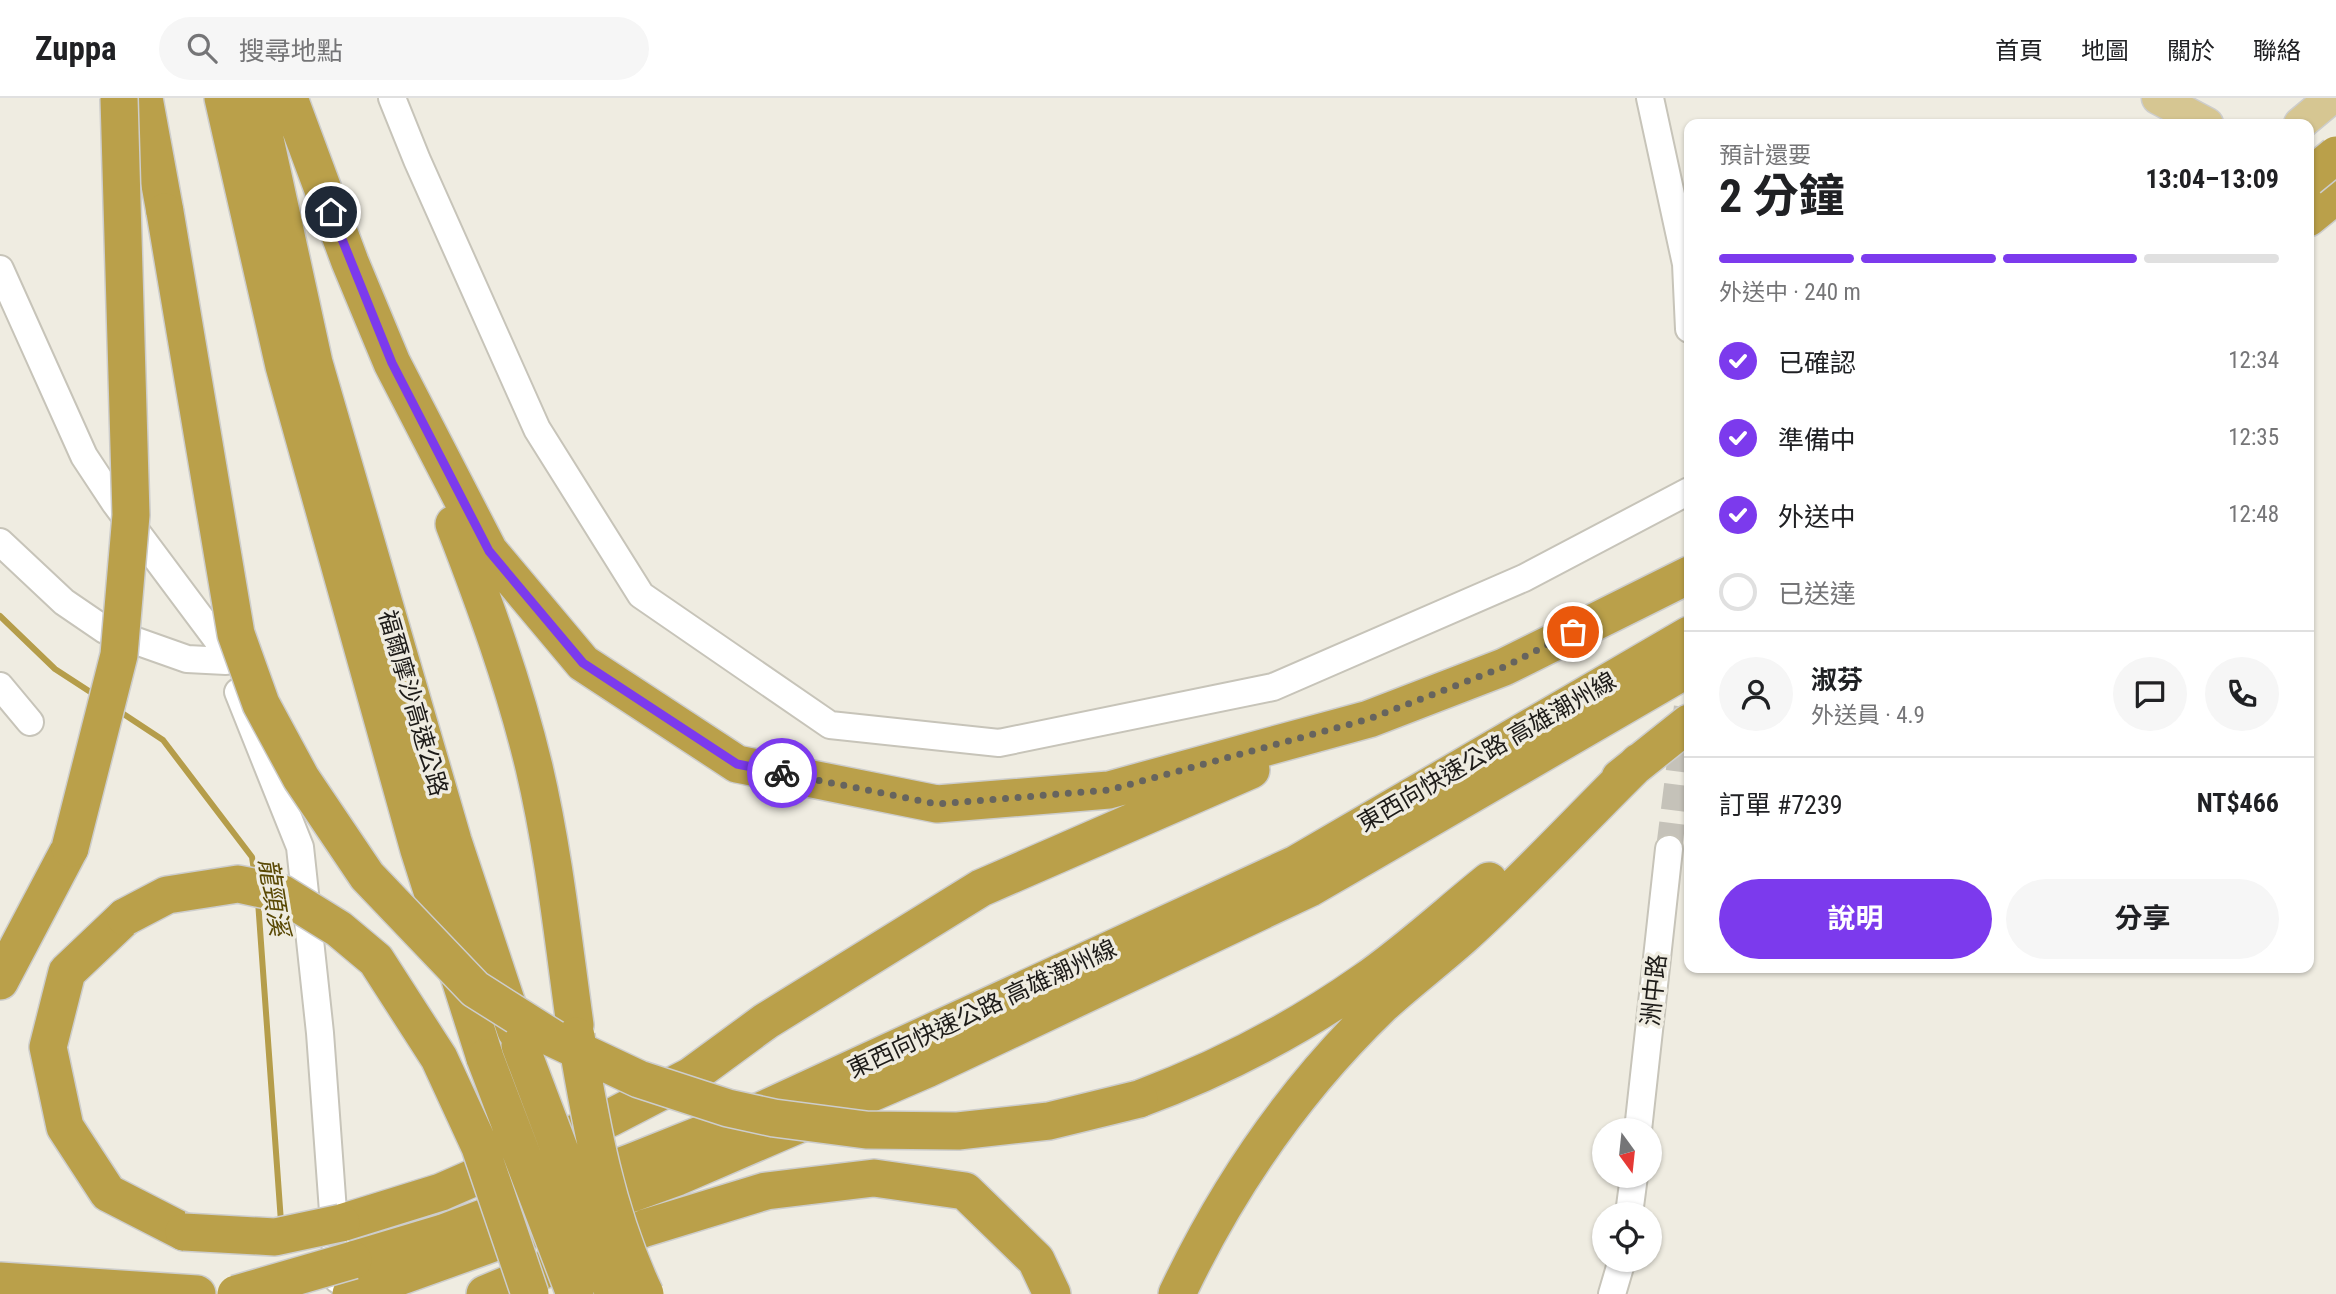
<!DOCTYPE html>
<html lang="zh-TW">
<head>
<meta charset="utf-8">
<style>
  :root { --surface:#fff; --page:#f6f6f6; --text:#202124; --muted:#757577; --line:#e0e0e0; --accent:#7c3aed }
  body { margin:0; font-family:"Roboto Condensed","Noto Sans TC",sans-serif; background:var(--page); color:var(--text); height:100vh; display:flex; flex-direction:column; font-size:26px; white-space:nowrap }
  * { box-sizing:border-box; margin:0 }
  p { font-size:23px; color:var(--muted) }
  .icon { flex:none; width:38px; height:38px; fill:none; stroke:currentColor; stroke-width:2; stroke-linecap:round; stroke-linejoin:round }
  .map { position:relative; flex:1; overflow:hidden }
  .details { position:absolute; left:1684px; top:21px; width:630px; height:854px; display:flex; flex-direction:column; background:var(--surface); border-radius:14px; box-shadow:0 2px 5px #0004 }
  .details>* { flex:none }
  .needle { width:46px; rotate:165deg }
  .buttons { position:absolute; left:1592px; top:1020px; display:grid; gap:14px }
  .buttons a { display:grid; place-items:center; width:70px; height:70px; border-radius:50%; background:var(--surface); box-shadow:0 2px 5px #0004; font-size:35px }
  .pin { position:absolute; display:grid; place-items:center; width:60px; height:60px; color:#fff; margin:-30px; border:4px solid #fff; border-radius:50%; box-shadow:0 2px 7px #0007 }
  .courier { position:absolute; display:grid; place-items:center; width:70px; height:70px; margin:-35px; border:5px solid #7c3aed; border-radius:50%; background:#fff; color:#222; box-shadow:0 2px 9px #0007 }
  .headline em { font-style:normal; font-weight:700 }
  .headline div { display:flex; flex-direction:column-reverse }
  .headline { display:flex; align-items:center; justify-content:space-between; height:119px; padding:0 35px }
  h1 { font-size:46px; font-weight:700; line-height:52px }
  .bar { display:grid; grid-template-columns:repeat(4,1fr); gap:10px 7px; align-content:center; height:84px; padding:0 35px }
  .bar i { height:9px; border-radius:5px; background:var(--line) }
  .bar .active { background:var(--accent) }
  .bar p { grid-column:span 4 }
  .line { display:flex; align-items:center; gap:18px; padding:0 35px; border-top:2px solid var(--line) }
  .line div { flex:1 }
  .round { display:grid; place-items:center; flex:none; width:74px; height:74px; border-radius:37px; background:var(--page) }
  ol { padding:0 35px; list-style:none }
  li { display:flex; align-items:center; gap:21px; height:77px }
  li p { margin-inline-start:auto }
  li .icon { padding:7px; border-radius:50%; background:var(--accent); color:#fff; stroke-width:4 }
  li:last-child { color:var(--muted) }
  li i { width:38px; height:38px; border:4px solid var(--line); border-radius:50% }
  .button { display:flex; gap:14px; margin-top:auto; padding:14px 35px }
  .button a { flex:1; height:80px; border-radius:42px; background:var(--accent); color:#fff; font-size:28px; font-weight:700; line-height:80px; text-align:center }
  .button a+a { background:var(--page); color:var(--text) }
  header { display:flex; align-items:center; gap:42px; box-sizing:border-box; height:98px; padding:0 35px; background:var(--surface); border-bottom:2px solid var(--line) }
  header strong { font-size:33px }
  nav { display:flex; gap:38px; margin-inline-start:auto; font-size:24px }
  .search { width:490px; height:63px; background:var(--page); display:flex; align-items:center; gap:18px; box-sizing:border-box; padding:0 24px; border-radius:38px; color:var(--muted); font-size:26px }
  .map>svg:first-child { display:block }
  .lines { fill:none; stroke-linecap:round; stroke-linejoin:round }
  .stream { stroke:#b59d4a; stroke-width:6 }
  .minor-tunnel { stroke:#c5c2b9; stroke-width:26; stroke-dasharray:26 13; stroke-linecap:butt }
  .minor-casing { stroke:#c7c4b9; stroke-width:30 }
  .major-casing { stroke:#cdcdcc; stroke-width:35 }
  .highway-casing { stroke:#cdcdcc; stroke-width:40 }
  .minor { stroke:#fff; stroke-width:26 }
  .major { stroke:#d6c692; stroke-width:32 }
  .highway { stroke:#baa04a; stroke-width:37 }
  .highway-bridge-casing { stroke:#cdcdcc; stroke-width:40; stroke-linecap:butt }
  .highway-bridge { stroke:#baa04a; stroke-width:37 }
  .done { stroke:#66645e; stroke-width:7; stroke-dasharray:0 12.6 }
  .route { stroke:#7c3aed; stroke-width:9 }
  .labels { text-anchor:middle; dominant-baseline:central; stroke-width:7; stroke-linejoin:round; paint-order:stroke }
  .street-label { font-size:24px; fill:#1d1b18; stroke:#efece1 }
  .water-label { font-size:26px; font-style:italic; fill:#594804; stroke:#efece1 }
</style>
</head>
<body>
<header>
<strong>Zuppa</strong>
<div class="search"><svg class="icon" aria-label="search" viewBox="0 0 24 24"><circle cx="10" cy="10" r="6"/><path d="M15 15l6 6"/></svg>搜尋地點</div>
<nav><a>首頁</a><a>地圖</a><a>關於</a><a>聯絡</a></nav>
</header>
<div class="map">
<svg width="2336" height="1196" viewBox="0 0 2336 1196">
  <rect width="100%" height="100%" fill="#efece1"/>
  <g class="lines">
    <path class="stream" d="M0,518L55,571L95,597
      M119,613L163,642L252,759L255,779
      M258,803L281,1124"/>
    <path class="minor-tunnel" d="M1669,751L1689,592"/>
    <g class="minor-casing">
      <path id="minor" d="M392,0L417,62L537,331L641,497L830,627L999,645L1273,589L1524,480L1689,393
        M1650,0L1686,166L1689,231
        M0,171L84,358L115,405L218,543L226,563L187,561L105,532L64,504L0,444
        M0,588L30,624
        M238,594L300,749L320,935L338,1182
        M1638,1032L1669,751
        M1629,1116L1634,1078
        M1612,1196L1622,1162"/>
    </g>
    <g class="major-casing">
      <path id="major" d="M2158,0L2207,26
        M2300,26L2331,0"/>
    </g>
    <g class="highway-casing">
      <path id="highway" d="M144,0L165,114
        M223,0L284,268L419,752L485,960
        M256,0L314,265L453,743L516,933
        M289,0L350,164L392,265L489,453L583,565L737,666L937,706L1109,692L1369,621L1504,569L1689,477
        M2308,120L2336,97
        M454,426C485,506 514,586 534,669C554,754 563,841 575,927
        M1620,680L1689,625
        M125,819L67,874L48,949L65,1029L108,1095L184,1134
        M0,883L70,750
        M1139,1001C1220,971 1294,933 1365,883C1408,853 1448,816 1489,783
        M341,1125L441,1094L610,1020L691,978L766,923L981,790L1251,672
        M353,1162L443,1135L632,1064L765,1011L1296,766L1689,537
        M0,1183L197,1196
        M351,1196L677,1079L927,971L1310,790L1689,570
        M485,1196L645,1130L766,1093L874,1080L965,1093L1036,1162L1052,1196
        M1177,1196C1228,1088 1295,991 1381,908C1407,884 1435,863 1462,839C1523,784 1580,722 1639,664"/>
    </g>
    <use href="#minor" class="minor"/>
    <use href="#major" class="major"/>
    <use href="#highway" class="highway"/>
    <g class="highway-bridge-casing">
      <path id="highway-bridge" d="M2308,80L2336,57
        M165,114L236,536L261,606L301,680L367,778L475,891L554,941L639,981L728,1010L774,1020L866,1032L958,1033L1049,1023L1139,1001
        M70,750L119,557L131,417L119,0
        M125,819L167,797L238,786L281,795L339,831L376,862L439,960L480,1049L530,1196
        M576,938C591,1027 606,1114 645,1196
        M520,947L614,1196
        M485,960L575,1196
        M184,1134L275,1139L341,1125
        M236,1196L353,1162"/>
    </g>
    <use href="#highway-bridge" class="highway-bridge"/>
  </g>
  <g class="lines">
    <path class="done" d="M782,675L937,706L1109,692L1369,621L1504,569L1573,534"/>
    <path class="route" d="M331,114L392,265L489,453L583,565L737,666L782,675"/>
  </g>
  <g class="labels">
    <g class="street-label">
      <text transform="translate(413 605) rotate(74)">福爾摩沙高速公路</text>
      <text transform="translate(1487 654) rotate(-30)">東西向快速公路 高雄潮州線</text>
      <text transform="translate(1654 892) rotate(-84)">洲中路</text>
      <text transform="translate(982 911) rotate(-25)">東西向快速公路 高雄潮州線</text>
    </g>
    <g class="water-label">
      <text transform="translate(274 799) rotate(81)">龍頸溪</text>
    </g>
  </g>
</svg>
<div class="buttons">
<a><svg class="needle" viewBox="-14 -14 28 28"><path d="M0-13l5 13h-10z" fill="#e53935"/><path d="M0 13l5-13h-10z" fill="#757577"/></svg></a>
<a><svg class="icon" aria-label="locate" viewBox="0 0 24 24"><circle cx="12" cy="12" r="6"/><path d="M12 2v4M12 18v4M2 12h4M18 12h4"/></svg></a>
</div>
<div class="pin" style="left:1573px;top:534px;background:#ea580c"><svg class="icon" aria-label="bag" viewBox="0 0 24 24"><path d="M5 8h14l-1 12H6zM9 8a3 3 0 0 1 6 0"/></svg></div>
<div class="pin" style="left:331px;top:114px;background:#1f2937"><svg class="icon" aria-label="home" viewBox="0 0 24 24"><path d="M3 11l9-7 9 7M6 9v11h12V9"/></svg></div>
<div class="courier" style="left:782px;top:675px"><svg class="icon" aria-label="bike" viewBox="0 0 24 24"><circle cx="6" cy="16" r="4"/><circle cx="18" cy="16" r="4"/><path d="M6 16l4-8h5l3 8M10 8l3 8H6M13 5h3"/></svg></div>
<section class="details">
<div class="headline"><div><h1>2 分鐘</h1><p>預計還要</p></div><em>13:04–13:09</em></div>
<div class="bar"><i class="active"></i><i class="active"></i><i class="active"></i><i></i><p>外送中 · 240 m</p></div>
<ol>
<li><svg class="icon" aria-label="check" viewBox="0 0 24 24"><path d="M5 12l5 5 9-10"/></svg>已確認<p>12:34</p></li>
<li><svg class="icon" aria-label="check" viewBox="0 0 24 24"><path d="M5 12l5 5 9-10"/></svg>準備中<p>12:35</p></li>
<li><svg class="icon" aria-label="check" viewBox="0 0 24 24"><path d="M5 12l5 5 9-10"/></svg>外送中<p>12:48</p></li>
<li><i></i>已送達</li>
</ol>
<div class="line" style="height:126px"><a class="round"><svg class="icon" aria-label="person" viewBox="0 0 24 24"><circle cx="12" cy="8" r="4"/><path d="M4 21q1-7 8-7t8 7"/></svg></a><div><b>淑芬</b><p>外送員 · 4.9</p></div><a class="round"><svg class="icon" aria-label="chat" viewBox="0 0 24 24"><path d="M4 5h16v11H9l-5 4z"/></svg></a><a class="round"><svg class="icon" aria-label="phone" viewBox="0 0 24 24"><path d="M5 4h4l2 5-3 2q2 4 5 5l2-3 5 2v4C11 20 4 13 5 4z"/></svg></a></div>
<div class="line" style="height:91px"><div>訂單 #7239</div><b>NT$466</b></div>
<div class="button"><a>說明</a><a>分享</a></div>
</section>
</div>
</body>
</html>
